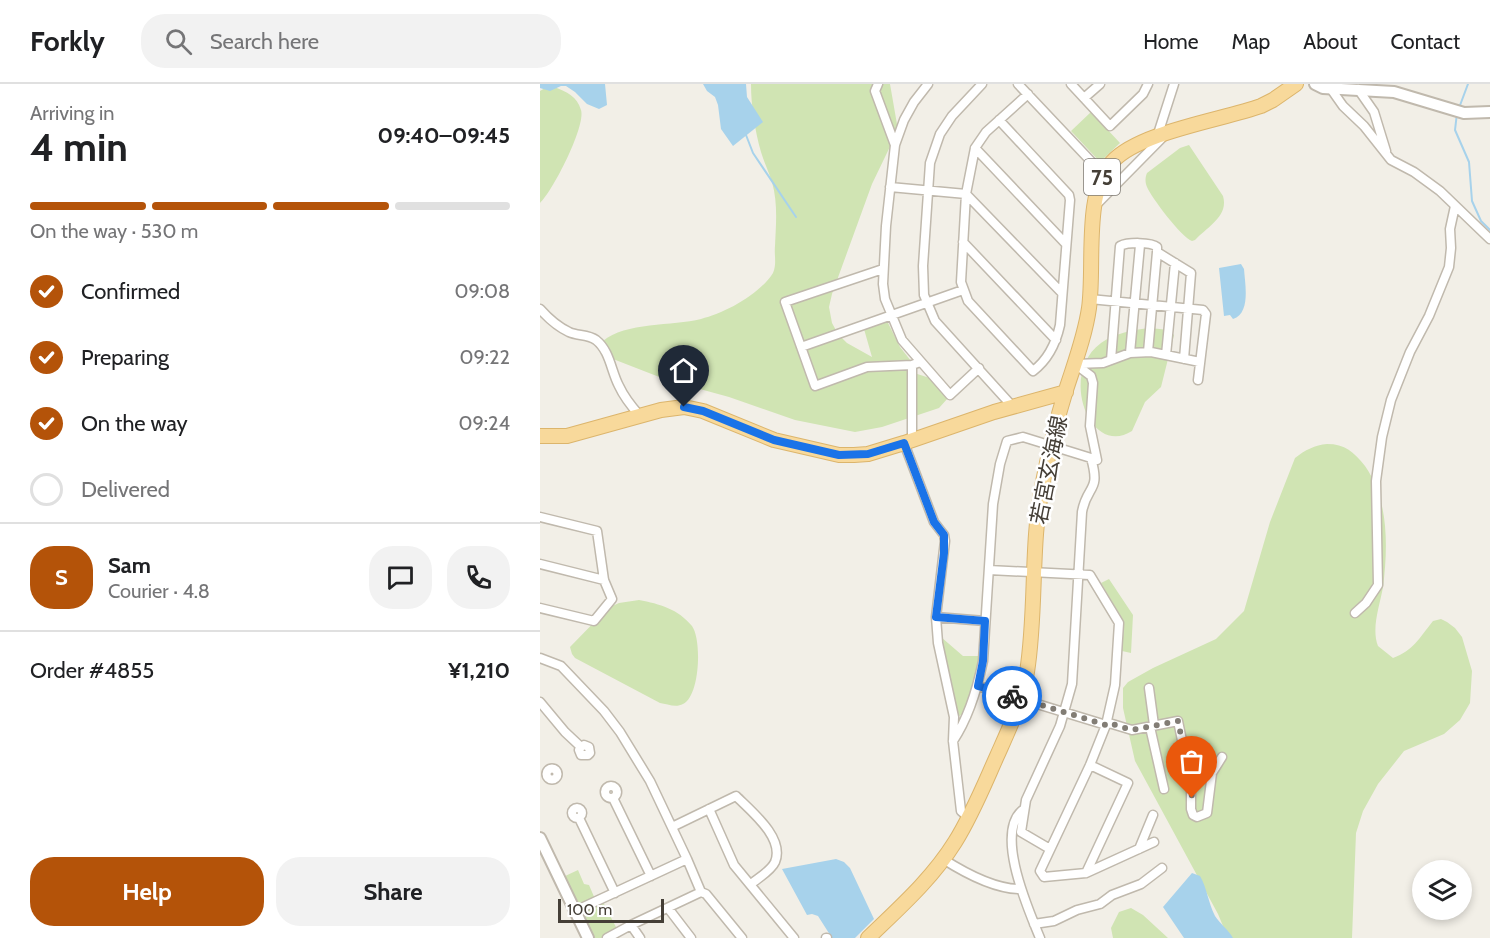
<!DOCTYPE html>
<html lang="en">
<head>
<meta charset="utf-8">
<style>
  :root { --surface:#fff; --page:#f2f2f2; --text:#202124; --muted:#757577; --line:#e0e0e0; --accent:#b45309 }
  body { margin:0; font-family:Cabin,"Noto Sans JP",sans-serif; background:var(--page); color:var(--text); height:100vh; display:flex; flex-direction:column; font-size:22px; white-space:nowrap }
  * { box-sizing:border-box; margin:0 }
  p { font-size:20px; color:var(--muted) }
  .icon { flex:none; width:33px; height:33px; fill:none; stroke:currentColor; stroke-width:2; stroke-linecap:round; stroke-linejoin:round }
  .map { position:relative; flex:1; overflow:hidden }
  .sheet { display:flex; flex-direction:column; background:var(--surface); width:540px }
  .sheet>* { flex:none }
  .tools { position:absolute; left:872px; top:776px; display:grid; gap:12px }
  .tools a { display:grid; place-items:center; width:60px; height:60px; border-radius:50%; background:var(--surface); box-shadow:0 3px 9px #0003; font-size:30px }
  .scale { position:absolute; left:18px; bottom:15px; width:106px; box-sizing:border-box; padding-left:6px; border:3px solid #453f37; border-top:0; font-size:16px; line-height:21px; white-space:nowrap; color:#453f37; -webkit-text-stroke:4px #fff; paint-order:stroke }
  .pin { position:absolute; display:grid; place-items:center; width:51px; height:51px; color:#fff; margin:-62px -26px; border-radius:50% 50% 50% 0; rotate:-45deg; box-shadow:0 0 6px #0007 }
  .pin .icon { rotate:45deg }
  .courier { position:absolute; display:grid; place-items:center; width:60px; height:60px; margin:-30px; border:4px solid #1a73e8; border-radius:50%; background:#fff; color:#222; box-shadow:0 2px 8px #0007 }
  .summary em { font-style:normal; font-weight:700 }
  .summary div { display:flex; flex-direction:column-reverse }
  .summary { display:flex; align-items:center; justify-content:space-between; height:102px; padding:0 30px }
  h1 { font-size:39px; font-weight:700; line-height:45px }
  .bar { display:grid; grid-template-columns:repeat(4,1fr); gap:9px 6px; align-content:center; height:72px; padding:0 30px }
  .bar i { height:8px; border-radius:4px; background:var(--line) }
  .bar .current { background:var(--accent) }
  .bar p { grid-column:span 4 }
  .line { display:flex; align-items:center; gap:15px; padding:0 30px; border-top:2px solid var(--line) }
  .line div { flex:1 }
  .round { display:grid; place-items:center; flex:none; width:63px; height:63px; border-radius:24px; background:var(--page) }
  ol { padding:0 30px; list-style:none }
  li { display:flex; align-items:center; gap:18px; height:66px }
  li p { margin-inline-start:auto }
  li .icon { padding:6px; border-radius:50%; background:var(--accent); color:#fff; stroke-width:4 }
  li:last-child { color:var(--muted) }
  li i { width:33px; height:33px; border:3px solid var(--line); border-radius:50% }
  .action { display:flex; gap:12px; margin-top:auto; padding:12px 30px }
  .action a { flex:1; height:69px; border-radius:24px; background:var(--accent); color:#fff; font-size:24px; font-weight:700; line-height:69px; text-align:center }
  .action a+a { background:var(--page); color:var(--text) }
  header { display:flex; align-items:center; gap:36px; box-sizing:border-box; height:84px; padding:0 30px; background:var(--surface); border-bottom:2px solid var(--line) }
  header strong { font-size:28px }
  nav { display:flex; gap:33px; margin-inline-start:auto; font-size:21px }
  .search { width:420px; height:54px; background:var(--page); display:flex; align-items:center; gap:15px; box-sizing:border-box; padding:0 21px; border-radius:24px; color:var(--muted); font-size:22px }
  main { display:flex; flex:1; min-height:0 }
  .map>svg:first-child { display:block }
  .green { fill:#d0e4b3 }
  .water { fill:#a7d2eb }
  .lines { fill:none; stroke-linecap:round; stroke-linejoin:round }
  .stream { stroke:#a7d2eb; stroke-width:2 }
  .minor-casing { stroke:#c0b9ad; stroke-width:11 }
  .tertiary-casing { stroke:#c0b9ad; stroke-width:14 }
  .primary-casing { stroke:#dcb56c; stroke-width:16 }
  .minor { stroke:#fff; stroke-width:8 }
  .tertiary { stroke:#fff; stroke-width:10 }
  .primary { stroke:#f8d99b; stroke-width:14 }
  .done { stroke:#827d75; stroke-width:6; stroke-dasharray:0 10.8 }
  .route { stroke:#1a73e8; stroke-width:8 }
  .labels { text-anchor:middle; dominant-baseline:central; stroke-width:5; stroke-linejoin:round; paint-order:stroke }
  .shield { fill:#fff; stroke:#7d7973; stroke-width:1.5 }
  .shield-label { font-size:21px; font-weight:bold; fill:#453f37 }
  .street-label { font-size:22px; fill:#453f37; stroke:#fff }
</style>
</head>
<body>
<header>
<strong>Forkly</strong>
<div class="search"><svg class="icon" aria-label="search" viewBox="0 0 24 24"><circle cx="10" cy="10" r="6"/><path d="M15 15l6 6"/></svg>Search here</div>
<nav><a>Home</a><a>Map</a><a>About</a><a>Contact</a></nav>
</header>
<main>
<section class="sheet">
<div class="summary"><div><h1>4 min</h1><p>Arriving in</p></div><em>09:40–09:45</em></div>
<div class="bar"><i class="current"></i><i class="current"></i><i class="current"></i><i></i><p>On the way · 530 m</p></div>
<ol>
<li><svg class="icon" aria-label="check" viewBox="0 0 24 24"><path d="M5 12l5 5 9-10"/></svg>Confirmed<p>09:08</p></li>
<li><svg class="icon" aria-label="check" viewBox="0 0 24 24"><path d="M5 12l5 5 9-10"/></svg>Preparing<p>09:22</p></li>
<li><svg class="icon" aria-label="check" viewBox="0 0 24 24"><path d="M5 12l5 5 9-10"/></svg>On the way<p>09:24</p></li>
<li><i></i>Delivered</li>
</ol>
<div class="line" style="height:108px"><b class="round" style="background:var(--accent);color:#fff">S</b><div><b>Sam</b><p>Courier · 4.8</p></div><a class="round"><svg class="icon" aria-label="chat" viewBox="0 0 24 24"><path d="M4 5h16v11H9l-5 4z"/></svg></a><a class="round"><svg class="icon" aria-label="phone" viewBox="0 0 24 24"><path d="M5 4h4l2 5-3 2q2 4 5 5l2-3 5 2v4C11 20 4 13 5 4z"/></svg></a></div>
<div class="line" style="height:78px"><div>Order #4855</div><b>¥1,210</b></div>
<div class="action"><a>Help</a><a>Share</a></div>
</section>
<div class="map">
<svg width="950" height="854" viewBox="0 0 950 854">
  <rect width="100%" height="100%" fill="#f2efe7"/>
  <path class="green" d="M211,0H350L358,46L332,100L292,210L289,223L292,239L298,250L307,259L332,273L324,245L347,237L360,263L371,277L343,279L396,296L408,314L399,324L342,343L315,348L255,336L189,313L127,296L73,275L62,263L63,257C85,238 133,242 161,235C185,229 219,211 233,189C237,180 234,171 235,162C236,140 238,119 232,98C229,88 224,78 221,68C215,47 211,22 211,0Z
    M14,3C27,8 37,12 41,26C46,42 13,107 0,119V7L5,4Z
    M551,28L580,59L560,78L531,47Z
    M649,61L683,112C689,132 667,143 655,156L652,157C642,154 611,113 607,103C605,98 605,94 607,89L640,64Z
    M610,244L629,246L634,251L621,303L605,318L592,347C550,374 518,290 561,259C575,249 593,246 610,244Z
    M787,360C805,360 814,368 825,382C849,416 848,463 843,503C840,521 831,544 838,562L853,574C873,567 880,553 893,537L901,535L907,538L915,544L922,553L932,587L930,619L920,636L904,650L864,667L838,700L823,727L816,749L812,854H688L678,830L595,677L583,624V604L588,598L613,584L676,555L704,527L730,438L755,374C765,366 775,361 787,360Z
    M569,495L593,531L591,569L582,567L584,538L561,499Z
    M99,516C120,520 138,525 152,542C162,556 160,612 143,620C136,624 127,620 120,619L35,574L32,570L30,563L68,524L79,519Z
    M401,553L423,572H441L435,605L423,630L417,633Z
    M38,786L44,800L49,801L55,815L39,822L36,821L23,793Z
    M63,818L77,845L61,854H53L41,832L42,828Z
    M591,824L603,831L628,854H573L571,844L579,828Z"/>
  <path class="water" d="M0,0H65L67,21L59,25L47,20L35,8L26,2H21L10,7L0,4Z
    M163,0H206L207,13L223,38L193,62L181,45L178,21L175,13L167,7Z
    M701,180L704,185C705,200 711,229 693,235L690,231L684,232L679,184Z
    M296,775L304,778L310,784L334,835L315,854H292L278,832L272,830L267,831L242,785Z
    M652,789L660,792C667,804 668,818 675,832C680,840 688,845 693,854H644L623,823Z"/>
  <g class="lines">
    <path class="stream" d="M919,24L928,0
      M917,29L915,46L929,78L932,117L941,137L950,146
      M206,51L213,69L256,133"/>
    <g class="minor-casing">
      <path id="minor" d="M338,0L335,7L355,61
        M388,0L374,18L364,36L355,61L346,142L343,200L345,215L362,256L410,311L439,284
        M442,0L412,32L400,50L390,79L383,182L384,211L395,237L473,323
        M478,0L563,90
        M531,0L570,42L603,10L608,0
        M791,5L803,22L824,42L851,76L874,88L900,107L950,155
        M818,5L834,28L846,67
        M544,14L560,0
        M459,36L529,111L530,116L520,241C516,259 509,275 493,287L428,217L421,198L426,110L435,64L446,48L488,10
        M617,53L634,0
        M435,64L526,160
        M350,103L426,110L522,209
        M555,122L624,52
        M423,158L516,256
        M343,185L245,218L275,302L327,283L372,281L380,278
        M550,215L663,226L666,230L658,296
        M0,225C8,234 18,243 29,248C37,252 48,250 56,256C70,267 71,287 79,302C84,313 92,323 100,332
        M261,263L423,206
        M608,268L617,168L651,189L644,275
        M590,269L600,161
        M626,271L635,179
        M571,276L580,162C588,158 611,158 617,163V168
        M535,280L563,279L590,269L611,268L660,278
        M535,280L551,292L553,299L550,342L557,376
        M372,357V281
        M364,359L394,438L404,451L405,457L396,533L398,559L414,633L413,657L421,727L428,733
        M0,433L57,447L64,496L72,515L54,537L0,524
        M0,480L64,496
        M449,486L550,491L579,539L575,601L566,641L550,681L500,787L504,793L546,789L588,699L550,681
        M815,529L826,519L838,501L836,397L842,353L851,316L870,268L889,232L909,183L911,164L910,145L915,122
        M396,533L445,537
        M0,574L21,582L64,627L80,648L110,697L147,775
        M438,602L566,641L569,639L592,646L638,637L651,700V725L653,731L657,733L667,729L672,689L682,673
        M609,604L614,641
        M0,618L25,648L41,663L44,661L49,663L50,669L48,671H41L39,666L41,663
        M610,643L624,705
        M413,657C429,633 437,606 443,577L453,420L460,380L467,357L483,353L551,374C561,409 547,400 542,428L532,600L520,642L486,716L481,748L510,765
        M6.5 690a5.5 5.5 0 1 1 11 0a5.5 5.5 0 1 1-11 0Z
        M65 708a6 6 0 1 1 12 0a6 6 0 1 1-12 0Z
        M73,714L111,792
        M32 729a5 5 0 1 1 10 0a5 5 0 1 1-10 0Z
        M169,725L194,781L254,854
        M484,725C453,747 489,827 500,854
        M39,734L75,809
        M132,743L196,712C211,727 245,754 235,778C231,787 218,794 211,800
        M599,765L613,731
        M403,775C425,789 454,805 480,805
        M546,789L614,758
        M128,824L151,854
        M35,827L147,775L161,808
        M494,840L514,837L537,826L560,820L572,811L601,800L622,784
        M91,841L100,854
        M67,854L91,841L161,808L166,810L202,854
        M286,854H287"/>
    </g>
    <g class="tertiary-casing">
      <path id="tertiary" d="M775,0L783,4L854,8L924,29L950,28
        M0,754L48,854"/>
    </g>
    <g class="primary-casing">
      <path id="primary" d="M0,352H27L121,326L144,323L163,327L234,356L299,371H314L328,370L364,359L454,328L526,308
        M328,854C359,824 392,795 415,758C432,731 444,701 457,672C469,645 482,618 487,588C497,525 490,460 503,398C509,367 517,335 526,306C535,278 545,252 549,224C555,182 543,109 572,78C599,48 682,36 721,22L733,16L756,0"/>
    </g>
    <use href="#minor" class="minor"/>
    <use href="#tertiary" class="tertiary"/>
    <use href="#primary" class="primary"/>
  </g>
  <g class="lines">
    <path class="done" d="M472,612L566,641L569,639L592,646L638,637L651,700L652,714"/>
    <path class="route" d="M144,323L163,327L234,356L299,371L328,370L364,359L394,438L404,451V469L396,533L445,537L443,577L438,602L472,612"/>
  </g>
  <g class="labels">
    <rect class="shield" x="544" y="75" width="36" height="36" rx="4.5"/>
    <g class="shield-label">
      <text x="562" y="93">75</text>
    </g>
    <g class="street-label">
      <text transform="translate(509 386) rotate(-79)">若宮玄海線</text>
    </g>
  </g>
</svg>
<div class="tools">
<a><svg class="icon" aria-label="layers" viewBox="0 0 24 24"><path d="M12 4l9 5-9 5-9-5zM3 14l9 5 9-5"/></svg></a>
</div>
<div class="scale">100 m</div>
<div class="pin" style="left:652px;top:714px;background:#ea580c"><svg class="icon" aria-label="bag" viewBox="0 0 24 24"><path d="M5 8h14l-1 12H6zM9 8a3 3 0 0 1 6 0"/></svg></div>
<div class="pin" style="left:144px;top:323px;background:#1f2937"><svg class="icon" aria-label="home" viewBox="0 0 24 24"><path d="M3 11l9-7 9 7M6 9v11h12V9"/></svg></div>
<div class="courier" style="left:472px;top:612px"><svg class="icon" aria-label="bike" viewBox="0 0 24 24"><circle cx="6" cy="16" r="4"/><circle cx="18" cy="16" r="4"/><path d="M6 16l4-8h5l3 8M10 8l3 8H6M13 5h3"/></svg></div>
</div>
</main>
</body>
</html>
